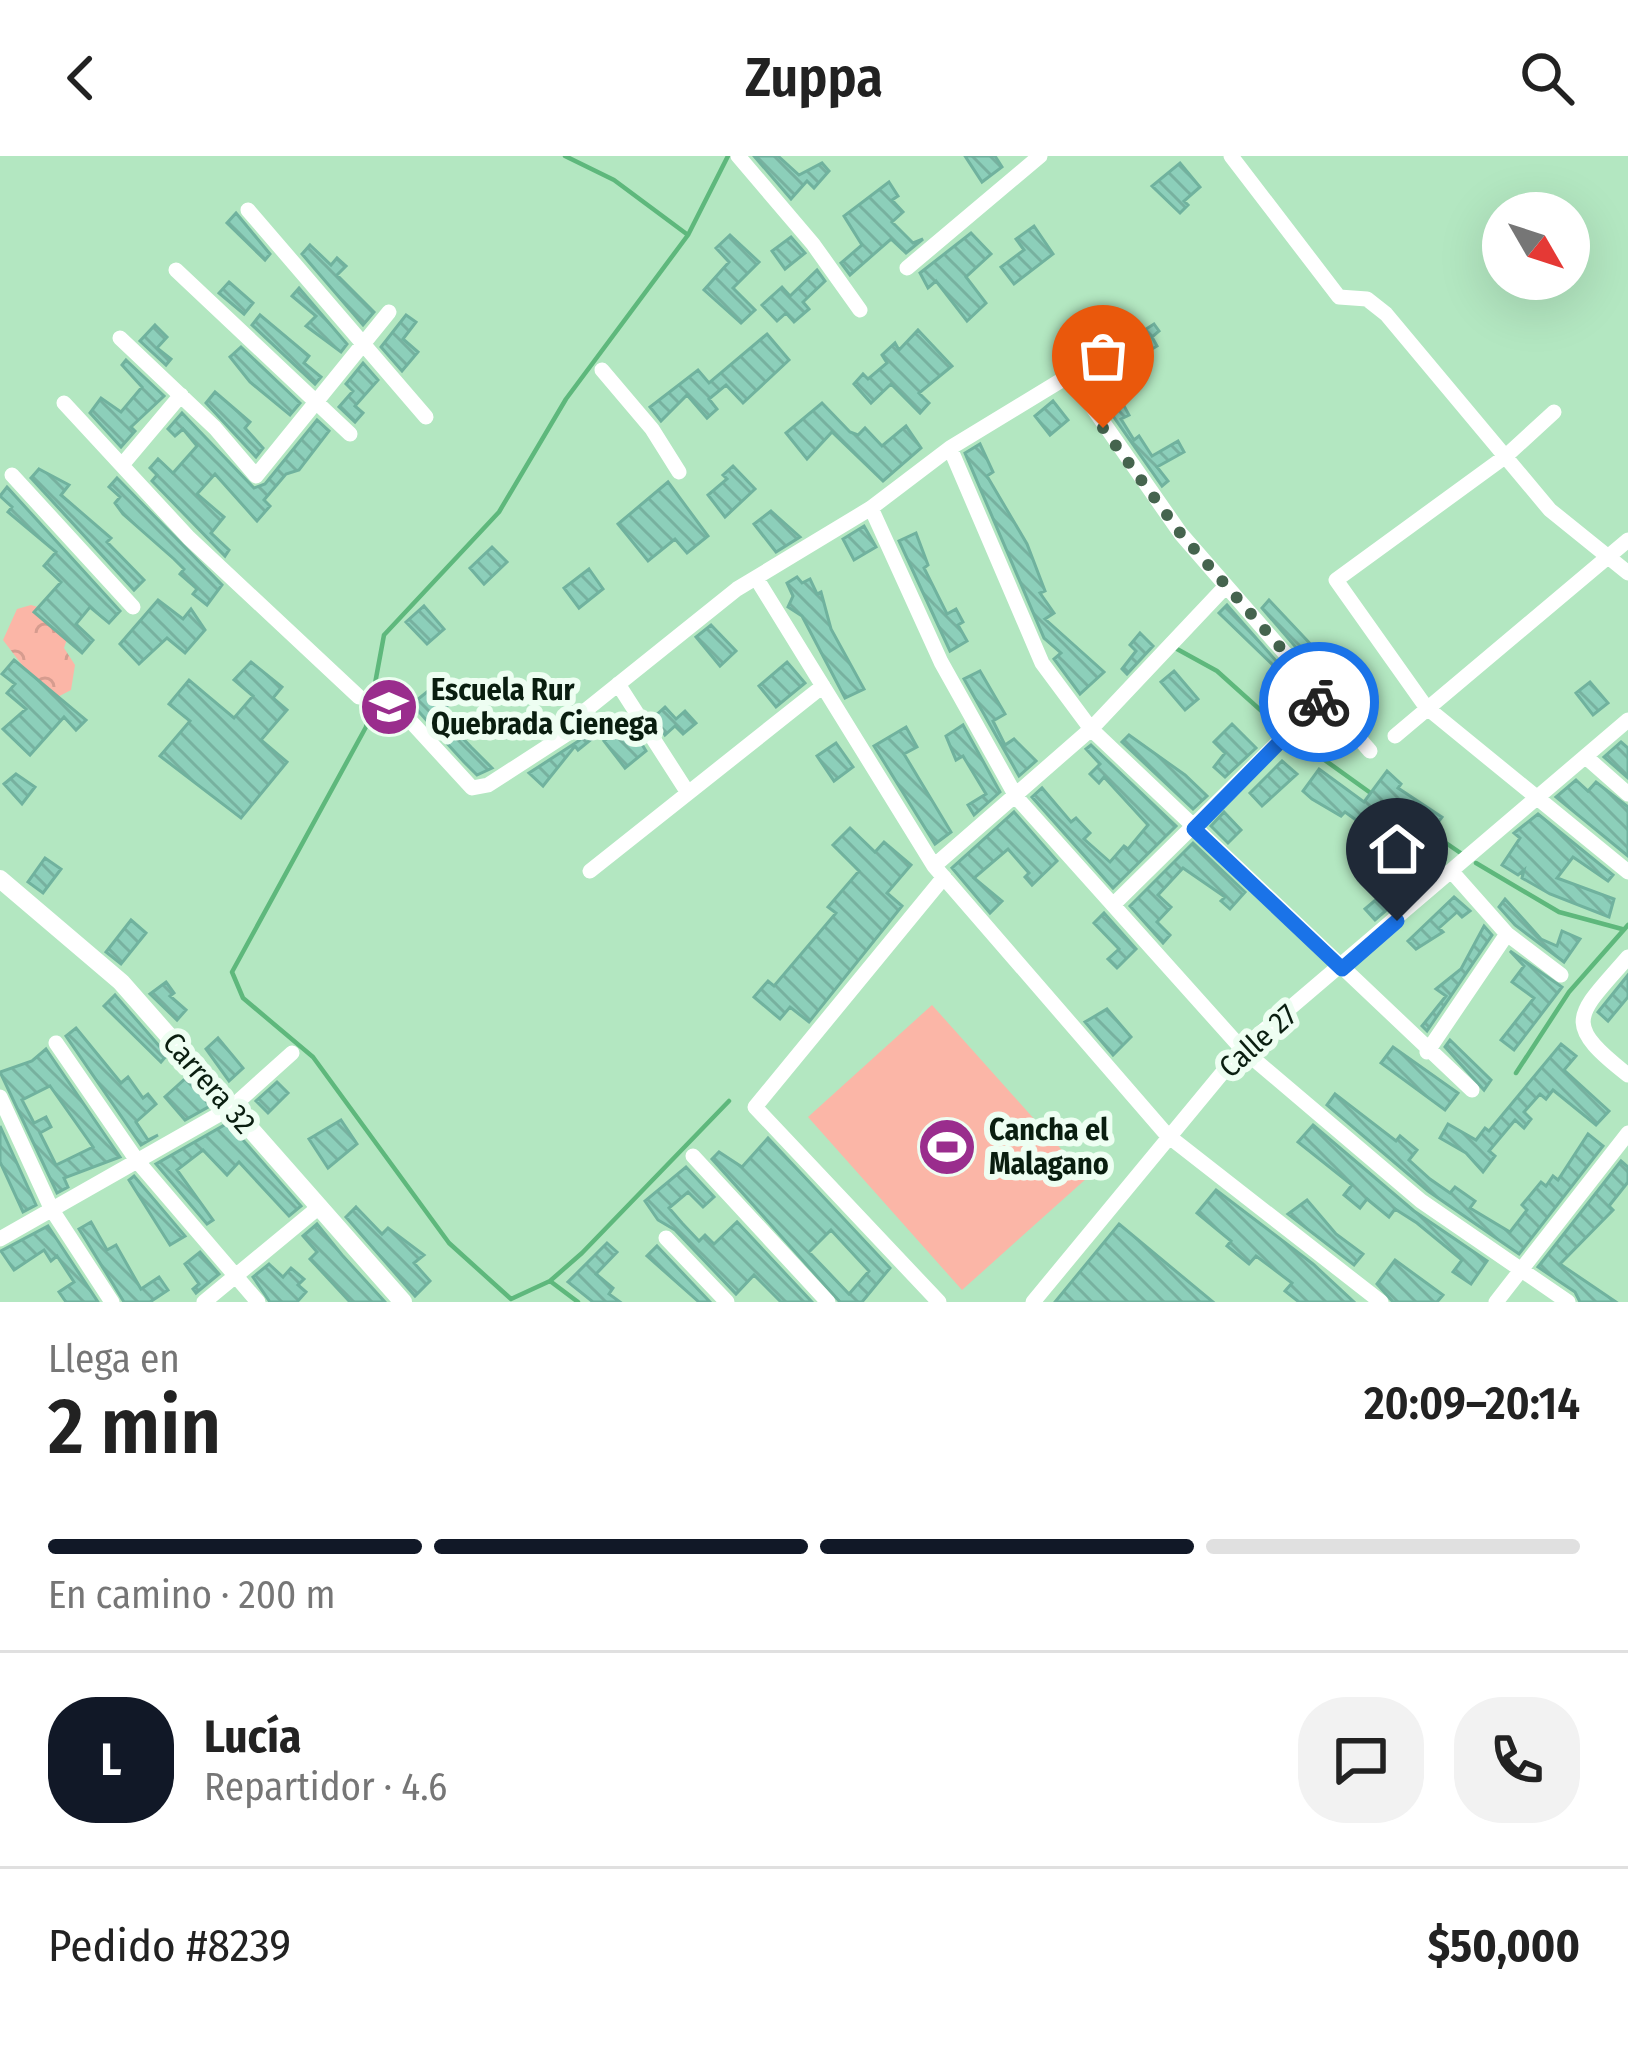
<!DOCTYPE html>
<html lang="es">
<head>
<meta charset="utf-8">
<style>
  :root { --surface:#fff; --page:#f2f2f2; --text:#222; --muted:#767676; --line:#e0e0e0; --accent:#111827 }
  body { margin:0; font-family:"Fira Sans Condensed",sans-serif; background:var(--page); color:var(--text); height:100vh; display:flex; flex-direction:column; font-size:45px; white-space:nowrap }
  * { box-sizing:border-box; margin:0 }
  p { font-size:39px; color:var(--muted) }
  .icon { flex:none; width:66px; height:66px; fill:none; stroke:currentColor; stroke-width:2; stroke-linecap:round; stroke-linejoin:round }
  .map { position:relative; height:1146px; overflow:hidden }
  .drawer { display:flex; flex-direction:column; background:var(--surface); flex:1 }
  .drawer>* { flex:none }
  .needle { width:78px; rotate:129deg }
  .tools { position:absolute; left:1482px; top:36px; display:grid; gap:24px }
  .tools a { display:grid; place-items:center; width:108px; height:108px; border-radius:50%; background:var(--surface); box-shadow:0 12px 48px #0002; font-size:60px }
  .pin { position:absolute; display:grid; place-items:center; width:102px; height:102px; color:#fff; margin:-123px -51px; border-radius:50% 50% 50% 0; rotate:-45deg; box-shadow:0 0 12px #0007 }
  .pin .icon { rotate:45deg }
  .courier { position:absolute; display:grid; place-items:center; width:120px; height:120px; margin:-60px; border:9px solid #1a73e8; border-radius:50%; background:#fff; color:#222; box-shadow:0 3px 15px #0007 }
  .headline em { font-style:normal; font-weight:600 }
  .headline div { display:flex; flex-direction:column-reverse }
  .headline { display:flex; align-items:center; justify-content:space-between; height:204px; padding:0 48px }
  h1 { font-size:78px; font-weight:600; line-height:90px }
  .bar { display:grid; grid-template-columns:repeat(4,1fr); gap:18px 12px; align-content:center; height:144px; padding:0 48px }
  .bar i { height:15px; border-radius:9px; background:var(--line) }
  .bar .current { background:var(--accent) }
  .bar p { grid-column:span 4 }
  .line { display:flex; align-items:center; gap:30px; padding:0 48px; border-top:3px solid var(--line) }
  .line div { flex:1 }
  .round { display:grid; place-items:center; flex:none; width:126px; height:126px; border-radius:48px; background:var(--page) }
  header { display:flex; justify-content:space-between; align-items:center; height:156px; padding:0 48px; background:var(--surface); font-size:54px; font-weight:600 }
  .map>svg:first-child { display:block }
  .grass { fill:#fbb6a7 }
  .forest { fill:url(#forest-crowns) }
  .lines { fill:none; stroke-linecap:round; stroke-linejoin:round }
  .stream { stroke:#5eb87c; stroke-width:4.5 }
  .building { fill:url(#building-back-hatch); stroke:#70b29e; stroke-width:3; fill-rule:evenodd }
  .minor { stroke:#fff; stroke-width:15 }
  .major { stroke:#fff; stroke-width:18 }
  .done { stroke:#45644e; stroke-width:12; stroke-dasharray:0 21.6 }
  .route { stroke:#1a73e8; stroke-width:15 }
  .labels { text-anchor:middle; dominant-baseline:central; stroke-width:12; stroke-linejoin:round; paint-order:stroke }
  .poi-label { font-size:30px; font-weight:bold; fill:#0a1e10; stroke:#eefef2; text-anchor:start }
  .street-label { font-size:30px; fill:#0a1e10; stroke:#eefef2 }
</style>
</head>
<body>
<header><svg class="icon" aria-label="back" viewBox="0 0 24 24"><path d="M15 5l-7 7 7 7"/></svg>Zuppa<svg class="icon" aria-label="search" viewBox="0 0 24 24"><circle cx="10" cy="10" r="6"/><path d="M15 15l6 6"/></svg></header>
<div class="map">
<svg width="1628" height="1146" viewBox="0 0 1628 1146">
  <defs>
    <pattern id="forest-crowns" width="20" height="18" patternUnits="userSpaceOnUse" patternTransform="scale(3)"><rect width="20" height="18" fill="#fbb6a7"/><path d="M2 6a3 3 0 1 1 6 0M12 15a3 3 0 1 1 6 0" fill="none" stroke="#d69c8f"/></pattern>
    <pattern id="building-back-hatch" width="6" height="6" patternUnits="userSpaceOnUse" patternTransform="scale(3)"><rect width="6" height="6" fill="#8ccfba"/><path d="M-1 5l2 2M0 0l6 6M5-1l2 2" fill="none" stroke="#77b19f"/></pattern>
  </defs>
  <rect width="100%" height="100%" fill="#b3e7c1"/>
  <path class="grass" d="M932,849L1087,1022L962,1134L808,961Z"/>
  <path class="forest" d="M31,449L48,454L68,480L64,492L75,509L71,534L46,547L20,522L22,509L3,484L17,453Z"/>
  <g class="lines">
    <path class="stream" d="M565,0L614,24L688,79
      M1177,493L1217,515L1286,577
      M374,533L384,479L499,356L566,243L688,79L728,0
      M372,542L366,571L232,816L243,842L313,901L449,1087L511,1143L550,1125L582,1097L729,945
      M1294,582L1372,638
      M1427,674L1462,698
      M1476,707L1559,756L1622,773
      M1516,917L1569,836L1628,769
      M550,1125L578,1146"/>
  </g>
  <path class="building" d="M754,0H778L799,19L822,7L829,15L814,32L807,25L791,43Z
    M965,0H995L1002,11L982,26Z
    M1180,7L1200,31L1184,45L1188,49L1180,57L1152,30Z
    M889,26L898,40L892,44L903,56L892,66L913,87L923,83L906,97L891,83L850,119L841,107L862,89L844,60Z
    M236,57L270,98L265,104L227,67Z
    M1034,70L1053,98L1014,128L1001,111L1024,94L1016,83Z
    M971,77L991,98L966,121L986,147L967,165L936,125L928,132L920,117Z
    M730,79L759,106L733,132L755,154L741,167L704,134L729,106L716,92Z
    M791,81L805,97L785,113L772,95Z
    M310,89L331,109L337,102L346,110L337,119L374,156L363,169L302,98Z
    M817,114L825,125L803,146L809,153L794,166L786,157L777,165L762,149L782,131L790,140Z
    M229,126L253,147L244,158L219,137Z
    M299,132L347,188L341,196L306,170L316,160L292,140Z
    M260,159L309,200L304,207L321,221L315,228L252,169Z
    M406,159L416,166L403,183L418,196L402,215L381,191Z
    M1154,168L1159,175L1152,181L1157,190L1142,199L1137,192L1119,206L1110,196Z
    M155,169L167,181L157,192L171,203L166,209L140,185Z
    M918,174L952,210L919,237L929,247L920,257L891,228L871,247L854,228L863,218L868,223L887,207L882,199L895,187L899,194Z
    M767,178L789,204L743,247L726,229L709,243L717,253L707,262L687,239L661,265L650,251L698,214L709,227Z
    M241,191L300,247L290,259L250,226L230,201Z
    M126,204L164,240L131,271L135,275L121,291L90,257L101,242L121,256L142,231L122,209Z
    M363,207L378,224L355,250L363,257L355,266L339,251L353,235L346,228Z
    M1109,209L1118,221L1111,226L1129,259L1121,263L1134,284L1139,280L1152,300L1178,285L1184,296L1157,311L1168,325L1162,330L1088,224Z
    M215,236L250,266L245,272L263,292L256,301L206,247Z
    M1053,245L1068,264L1050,279L1035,260Z
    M822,247L850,276L858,279L865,272L882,290L906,270L921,292L883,325L832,276L807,303L786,277Z
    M182,257L254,332L265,328L317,264L329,275L299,314L286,318L264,344L270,350L257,365L215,318L197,338L224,361L211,377L229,394L225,400L152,325L157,319L150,312L158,303L173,317L197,290L183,273L175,280L168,273Z
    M980,288L993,316L987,320L1027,388L1045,435L1040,437L1054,457L1045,463L1104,516L1080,538L1054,503L1061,497L1044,482L965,297Z
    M733,310L755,333L725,361L708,339L727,323L723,319Z
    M39,313L69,329L61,339L111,382L107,386L144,424L134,434L31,322Z
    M117,322L222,429L207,449L193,438L197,433L180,418L184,413L174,403L123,358L115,347L120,341L109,331Z
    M668,326L708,380L687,397L675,383L648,405L618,368Z
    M7,331L120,455L109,467L90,451L76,468L93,484L82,497L34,456L61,426L44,410L56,396L8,356L12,351L0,340Z
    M771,355L800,381L776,396L754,368Z
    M864,370L876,391L854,404L843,383Z
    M916,377L928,409L924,412L947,458L956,453L963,466L958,469L967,485L950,495L899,385Z
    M492,391L507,406L484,428L470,412Z
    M589,413L603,433L579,452L564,432Z
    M797,421L802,427L810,423L817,438L821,436L831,473L864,533L845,542L802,460L788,451L793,440L787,427Z
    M158,444L183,463L191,453L205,474L185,497L167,482L139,508L120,488Z
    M1269,444L1318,496L1314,499L1336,526L1330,531L1262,452Z
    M1227,449L1278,507L1275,511L1219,457Z
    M424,450L444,473L427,488L406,466Z
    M711,469L736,495L720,510L696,481Z
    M1140,477L1153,490L1127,518L1122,513L1136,495L1130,489Z
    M14,504L86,564L76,574L64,561L30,599L3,573L26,553L7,537L15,528L2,518Z
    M251,506L282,531L273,542L287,554L261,584L287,606L241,662L160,600L190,565L169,548L189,524L234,562L253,540L234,524Z
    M787,506L805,527L776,551L759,530Z
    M980,515L1005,558L993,565L1005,589L1014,583L1036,605L1019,620L964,523Z
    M1174,515L1198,543L1185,554L1161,526Z
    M1590,526L1608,547L1593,559L1576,537Z
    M438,527L453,545L428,566L412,548Z
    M1275,528L1295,545L1302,535L1307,541L1291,556L1266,538Z
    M665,551L676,563L685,555L696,567L683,578L675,570L665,579L654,561Z
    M628,566L646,595L625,612L604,585Z
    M591,568L599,577L578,594L575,590L543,630L529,617L580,584Z
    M1232,568L1256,592L1225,621L1214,611L1225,597L1214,586Z
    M963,569L1000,636L974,659L968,649L986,638L963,600L956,604L946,580Z
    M906,571L917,591L904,598L951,676L935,688L874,590Z
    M453,572L471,591L492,612L477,619L464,606L443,583Z
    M1129,579L1185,619L1207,640L1193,653L1122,586Z
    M1621,586L1628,592V622L1604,601Z
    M836,587L853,611L834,625L817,600Z
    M1091,589L1176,670L1113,732L1032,641L1042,632L1071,666L1076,662L1090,677L1084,683L1110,706L1124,690L1128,693L1148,669L1104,621L1099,627L1090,618L1100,608L1086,593Z
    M1282,605L1297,618L1262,650L1250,637Z
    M1319,613L1364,646L1387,615L1401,628L1398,632L1442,661L1423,686L1445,704L1375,764L1365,753L1398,725L1404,730L1428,705L1410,690L1407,693L1388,673L1381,682L1345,656L1341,660L1312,643L1303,635Z
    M16,618L35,631L22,648L4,628Z
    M1576,624L1588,635L1596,626L1628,651V700L1556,641Z
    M1014,656L1057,705L1032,729L1025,721L1029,717L1008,693L974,722L1002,745L990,757L952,712Z
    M1224,656L1241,674L1228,687L1211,670Z
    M1538,658L1613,719L1608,725L1573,701L1557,722L1614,743L1609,761L1550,738L1522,722L1524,714L1518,719L1502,709L1520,682L1514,677Z
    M850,672L875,696L884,686L911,709L887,737L902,750L809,866L790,851L780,863L754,841L768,825L774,830L836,757L828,751L859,715L833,689Z
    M1193,687L1245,736L1230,753L1221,745L1225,741L1183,712L1158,739L1171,751L1157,766L1170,779L1163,787L1130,750Z
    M45,702L61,713L43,737L28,726Z
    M1454,741L1470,755L1462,761L1457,756L1439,772L1443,776L1416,793L1408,785Z
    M1505,743L1541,783L1557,790L1562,775L1580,783L1564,806L1515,769L1499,751Z
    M1104,757L1136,793L1117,812L1108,803L1119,793L1094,767Z
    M131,764L146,777L121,808L106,796Z
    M1484,770L1492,779L1427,875L1422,870L1446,840L1436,833L1461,813Z
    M1510,795L1562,831L1514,894L1501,884L1534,842L1512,826L1524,810Z
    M1628,819V841L1608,865L1598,856Z
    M166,826L174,837L170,840L186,854L177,864L150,838Z
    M115,839L167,899L161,906L104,850Z
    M1107,853L1131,881L1113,899L1085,866Z
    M76,872L121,927L128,921L143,942L148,938L156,948L136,966L148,984L158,979L141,989L66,880Z
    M218,882L243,912L229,925L206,893Z
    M1450,884L1491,924L1484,934L1445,891Z
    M1561,888L1576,900L1564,914L1609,955L1596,969L1553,934L1546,943L1540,938L1524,956L1531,963L1524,972L1515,964L1489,995L1495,1000L1483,1016L1466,997L1440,982L1448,968L1476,984L1485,972L1489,975Z
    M1393,891L1458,937L1445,954L1381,907Z
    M46,893L120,1001L64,1022L68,1031L57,1037L0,916L32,905ZM50,930L93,991L56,1009L40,977L51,971L46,961L34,967L22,944Z
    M186,922L210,950L185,964L165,941Z
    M277,926L288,937L268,957L256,945Z
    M1335,938L1396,985L1400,980L1417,994L1409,1004L1430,1023L1450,1037L1455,1031L1475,1045L1470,1052L1510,1076L1527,1054L1522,1049L1541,1026L1546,1030L1553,1020L1558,1024L1588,978L1603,990L1519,1098L1428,1035L1327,949Z
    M341,964L357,988L328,1012L309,983Z
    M228,967L301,1050L289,1060L239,1006L227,1019L203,994L177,1014L213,1064L207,1068L156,1008Z
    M1313,969L1414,1055L1487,1105L1471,1128L1453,1116L1462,1104L1417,1067L1395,1053L1389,1061L1367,1043L1360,1052L1344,1039L1352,1029L1298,986Z
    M0,970L36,1049L23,1056L0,1006Z
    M768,982L890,1112L862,1146H840L712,1003L719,996L742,1011ZM831,1074L869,1115L849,1138L809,1096Z
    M1621,1005L1628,1011V1026L1609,1050L1613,1054L1560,1108L1616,1146H1580L1575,1136L1538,1111Z
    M686,1011L714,1041L703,1051L688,1036L669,1052L682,1067L699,1085L705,1079L714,1088L737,1066L812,1146H781L754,1119L736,1138L675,1074L658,1064L645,1045Z
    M134,1020L185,1080L170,1089L129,1024Z
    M1216,1034L1313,1108L1354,1146H1299L1285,1135L1292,1127L1256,1100L1249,1108L1227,1090L1231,1085L1197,1057Z
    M1307,1044L1336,1078L1363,1098L1354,1109L1288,1058Z
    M356,1051L382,1078L388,1072L424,1099L414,1107L430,1125L415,1140L346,1061Z
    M91,1066L107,1094L116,1089L141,1133L159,1121L168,1134L150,1146H124L79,1073Z
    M317,1068L342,1099L385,1146H350L310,1103L317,1096L303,1080Z
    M1119,1068L1213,1146H1055Z
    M48,1070L98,1146H66L59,1136L74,1126L57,1100L51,1105L44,1094L14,1114L1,1095Z
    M607,1087L617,1096L596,1118L613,1132L609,1138L620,1146H593L568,1126Z
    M657,1090L710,1146H699L647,1100Z
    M200,1096L219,1118L196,1137L193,1133L199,1128L185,1108Z
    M1395,1104L1443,1139L1437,1146H1393L1377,1128Z
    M269,1108L283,1121L291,1112L304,1123L298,1129L306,1136L297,1146H270L253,1121Z"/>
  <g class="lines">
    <path class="minor" d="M738,0L813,88L860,154
      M1231,0L1339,141L1367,143L1386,158L1550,354L1628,417
      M248,54L426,261
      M907,112L1040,0
      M176,114L350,278
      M120,182L215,272L256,320L389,156
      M602,214L652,273L679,316
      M64,247L189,382L359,541
      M1554,256L1506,300L1336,424L1426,551L1628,716
      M950,292L1042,507L1091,573L1472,934
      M122,309L181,239
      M12,319L133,451
      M871,352L941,506L1017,642L1242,893L1421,1045L1568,1146
      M758,425L934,710L1167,979L1381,1146
      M618,528L688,637
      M382,534L472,632L488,629L573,574L586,554L737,433L871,352L950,292L1070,219L1181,378L1370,595
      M1395,580L1628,384
      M1586,601L1628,638
      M934,710L1091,573L1226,430
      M590,715L823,530
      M1453,717L1507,778L1561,819
      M1114,748L1324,541
      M1628,801C1577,860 1560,866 1628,919
      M56,887L138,1006L258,1146
      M1427,896L1507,778
      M0,941L52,1054L112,1146
      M693,1000L828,1146
      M666,1082L727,1146
      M0,1083L232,951L292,897
      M204,1146L319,1051
      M939,1146L755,951L944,721
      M1033,1146L1242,893L1628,564
      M1496,1146L1628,977"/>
    <path class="major" d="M0,723L121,826L403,1146"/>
  </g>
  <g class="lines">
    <path class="done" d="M1103,272L1181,378L1324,541L1319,546"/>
    <path class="route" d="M1319,546L1194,673L1342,813L1397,765"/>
  </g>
  <defs>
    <g id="school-disc" transform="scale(3)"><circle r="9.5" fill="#9a2d8d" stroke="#eefef2"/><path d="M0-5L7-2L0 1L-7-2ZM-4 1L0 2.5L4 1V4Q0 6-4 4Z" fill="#fff"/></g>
    <g id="stadium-disc" transform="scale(3)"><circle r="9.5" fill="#9a2d8d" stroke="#eefef2"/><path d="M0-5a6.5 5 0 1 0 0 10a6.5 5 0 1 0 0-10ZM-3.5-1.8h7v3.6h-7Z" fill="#fff"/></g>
  </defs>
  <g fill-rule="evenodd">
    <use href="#school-disc" x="389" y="551"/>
    <use href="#stadium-disc" x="947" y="991"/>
  </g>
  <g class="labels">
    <g class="poi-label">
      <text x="431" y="534">Escuela Rur<tspan x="431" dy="34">Quebrada Cienega</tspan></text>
      <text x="989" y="974">Cancha el<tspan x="989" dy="34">Malagano</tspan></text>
    </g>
    <g class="street-label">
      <text transform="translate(1258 885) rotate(-42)">Calle 27</text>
      <text transform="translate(209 927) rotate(49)">Carrera 32</text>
    </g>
  </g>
</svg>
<div class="tools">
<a><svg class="needle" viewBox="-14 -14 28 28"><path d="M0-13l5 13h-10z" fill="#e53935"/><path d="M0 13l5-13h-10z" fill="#767676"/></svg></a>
</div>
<div class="pin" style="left:1103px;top:272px;background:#ea580c"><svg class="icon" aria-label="bag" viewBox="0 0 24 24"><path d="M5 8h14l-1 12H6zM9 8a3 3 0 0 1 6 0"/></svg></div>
<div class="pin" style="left:1397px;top:765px;background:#1f2937"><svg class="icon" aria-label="home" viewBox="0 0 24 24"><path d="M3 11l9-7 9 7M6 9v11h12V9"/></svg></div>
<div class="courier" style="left:1319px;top:546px"><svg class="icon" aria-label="bike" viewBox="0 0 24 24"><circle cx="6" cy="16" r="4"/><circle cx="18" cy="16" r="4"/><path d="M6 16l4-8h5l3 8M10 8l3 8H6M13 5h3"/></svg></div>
</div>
<section class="drawer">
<div class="headline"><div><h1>2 min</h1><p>Llega en</p></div><em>20:09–20:14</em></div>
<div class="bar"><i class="current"></i><i class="current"></i><i class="current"></i><i></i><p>En camino · 200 m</p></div>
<div class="line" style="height:216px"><b class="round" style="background:var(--accent);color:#fff">L</b><div><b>Lucía</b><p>Repartidor · 4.6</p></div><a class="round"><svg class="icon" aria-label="chat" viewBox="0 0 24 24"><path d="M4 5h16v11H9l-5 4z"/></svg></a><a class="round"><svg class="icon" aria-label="phone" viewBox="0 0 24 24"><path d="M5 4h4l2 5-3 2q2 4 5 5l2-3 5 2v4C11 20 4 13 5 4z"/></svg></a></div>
<div class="line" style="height:156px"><div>Pedido #8239</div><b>$50,000</b></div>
</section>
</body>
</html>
